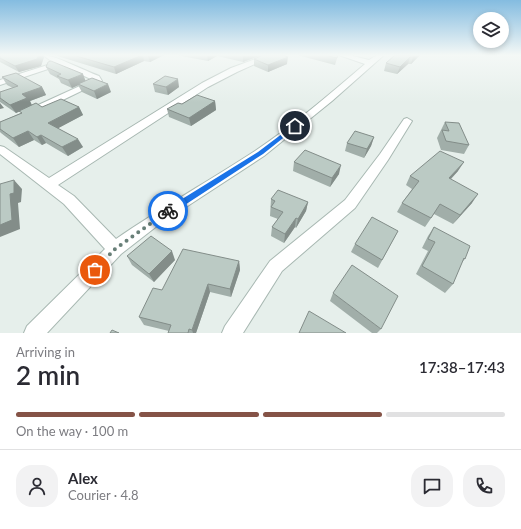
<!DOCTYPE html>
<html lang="en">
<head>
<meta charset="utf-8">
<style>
  :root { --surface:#fff; --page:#f2f2f3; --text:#2b2b33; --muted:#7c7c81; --line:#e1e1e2; --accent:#855347 }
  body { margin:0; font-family:Lato,sans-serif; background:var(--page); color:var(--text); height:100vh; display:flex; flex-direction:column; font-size:15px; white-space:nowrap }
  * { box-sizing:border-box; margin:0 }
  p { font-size:13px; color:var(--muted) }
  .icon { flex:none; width:22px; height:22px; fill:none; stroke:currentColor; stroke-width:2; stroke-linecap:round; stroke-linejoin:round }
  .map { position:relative; height:333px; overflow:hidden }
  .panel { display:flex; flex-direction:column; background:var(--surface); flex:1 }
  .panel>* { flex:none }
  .buttons { position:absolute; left:473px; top:12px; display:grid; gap:8px }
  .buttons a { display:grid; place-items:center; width:36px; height:36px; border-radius:50%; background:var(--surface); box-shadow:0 2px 6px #0003; font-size:20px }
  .pin { position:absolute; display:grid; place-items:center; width:34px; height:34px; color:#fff; margin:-17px; border:2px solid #fff; border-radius:50%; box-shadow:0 1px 4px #0007 }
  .courier { position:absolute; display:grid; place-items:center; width:40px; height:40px; margin:-20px; border:3px solid #1a73e8; border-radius:50%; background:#fff; color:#222; box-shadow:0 1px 5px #0007 }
  .overview em { font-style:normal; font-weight:600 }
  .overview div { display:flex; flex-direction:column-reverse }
  .overview { display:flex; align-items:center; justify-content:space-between; height:68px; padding:0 16px }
  h1 { font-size:26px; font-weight:600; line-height:30px }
  .bar { display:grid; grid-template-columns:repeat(4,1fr); gap:6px 4px; align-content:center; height:48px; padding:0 16px }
  .bar i { height:5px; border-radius:3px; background:var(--line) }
  .bar .current { background:var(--accent) }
  .bar p { grid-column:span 4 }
  .line { display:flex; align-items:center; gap:10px; padding:0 16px; border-top:1px solid var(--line) }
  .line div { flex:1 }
  .round { display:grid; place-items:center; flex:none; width:42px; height:42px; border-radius:16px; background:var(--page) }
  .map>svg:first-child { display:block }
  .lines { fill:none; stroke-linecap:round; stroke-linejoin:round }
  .minor-casing { stroke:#a8b8b2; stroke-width:2 }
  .minor { fill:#fff; fill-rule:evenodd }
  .wall { fill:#a1aea9 }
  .shaded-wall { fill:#838d89 }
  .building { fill:#bbcac4; stroke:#838d89 }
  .route { fill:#1a73e8 }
  .done { stroke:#687f78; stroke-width:4; stroke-dasharray:0 7.2 }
</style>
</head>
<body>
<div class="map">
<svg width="521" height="333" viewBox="0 0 521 333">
  <rect width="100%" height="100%" fill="#e6efeb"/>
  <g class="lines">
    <g class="minor-casing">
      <path id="minor" d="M43,55C55,55 85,71 99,76L102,81L42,110H36L34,108L36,106L93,80L60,65L0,85V80L54,63Z
        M266,55H275L237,72L208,87L58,185L74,196L116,239C161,208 209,181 255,151C294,125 330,94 365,64L339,55H349L369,60L377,55H384L332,101L264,156L157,226L121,254L47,333H24L27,326L105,249L64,204L0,154V146L4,147L49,178L202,83L231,68Z
        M407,118L412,121L388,160L355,208L282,271L243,333H222L225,326L270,261L345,200L380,154L404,119Z"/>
    </g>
    <use href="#minor" class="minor"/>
  </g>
  <path class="wall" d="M0,55L44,57L41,66L19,72L0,62Z
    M54,55H164L150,62L144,61L116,74Z
    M176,55H262L243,62L217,56L208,61Z
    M297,55H338L335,65Z
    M395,55H420L411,64H408L397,74L384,71L386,63Z
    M254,59L287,64L268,72L254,66Z
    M46,67L86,81L111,92L97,99L82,92L78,85L72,88L61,83L59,79L50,74Z
    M2,77L42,87L46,95L30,101L32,105L42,107H79L83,115L58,128L83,147L68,156L46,143L42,145L34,140L19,147L1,133L0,132V122L21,113L20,111L16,113L0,102V92L13,88L7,85Z
    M153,84L179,87L168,95L155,92Z
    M215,101L216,110L191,126L169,117L167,109L182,104Z
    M445,122L469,145L464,154L441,150L437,138Z
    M374,137L371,146L364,158L345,151L347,143Z
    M294,162L339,174L330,187L293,171Z
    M458,171L451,179L472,203L453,224L434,214L425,227L397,212L402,203L412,189L406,185L410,176Z
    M271,199L308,202L306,211L296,228L295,227L284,243L271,236L272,227L278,219L270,216Z
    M434,227L465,259L462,262L453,284L445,293L416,274L428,251L422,248L428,236Z
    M398,231L378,268L351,252L355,244Z
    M127,256L175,260L154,282L132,265Z
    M239,261L240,270L231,297L210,292L196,333H168L169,331L144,325L139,317L162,290Z
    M333,293L381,329L377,333H372L330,301Z"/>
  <path class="shaded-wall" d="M39,55H43L44,57L41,66L19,72L15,66Z
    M142,55H143L144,61L116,74L114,67Z
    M150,55H164L150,62L148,56Z
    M207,55H217V56L208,61Z
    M243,55H262L243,62Z
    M416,55H420L411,64L413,57Z
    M288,57L287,64L268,72V65Z
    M410,57L408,64L397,74L400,67Z
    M83,74L86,82L72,88L68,80Z
    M178,79L179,87L168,95L166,87Z
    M108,84L111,92L97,99L94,91Z
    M42,87L46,95L30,101L32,106L16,113L10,105L22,94Z
    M215,101L216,110L191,126L189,118Z
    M0,103L4,108L0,109Z
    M79,107L83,115L53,131L48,123Z
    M28,131L34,140L19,147L13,138Z
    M41,135L46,143L42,145L37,137Z
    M374,137L371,146L364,158L367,149Z
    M78,139L83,147L68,156L62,147Z
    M464,162L458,171L443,187L449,178Z
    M341,165L339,174L330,187L332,178Z
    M14,180L22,189L21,202L18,203L20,229L0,237V225Z
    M478,194L472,203L453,224L460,215Z
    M308,202L306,211L296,228L298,219Z
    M296,218L295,227L284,243L285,234Z
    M172,251L175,260L154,282L149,274Z
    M239,261L240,270L231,297L230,289Z
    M208,284L210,292L196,333H193L192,330Z"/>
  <path class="building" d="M0,55H39L37,59L15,66L0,58Z
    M73,55H142L114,67Z
    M263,55H283L288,57L268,65L254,59Z
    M324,55H338L337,58Z
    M395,55H416L413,57H410L400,67L386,63Z
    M51,61L83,74L68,80L57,76L61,74L46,67L48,62Z
    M16,73L42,87L22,94L27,98L10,105L0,98V92L18,86L2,77Z
    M165,76L178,79L166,87L153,84Z
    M92,78L108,84L94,91L78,84Z
    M197,95L215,101L189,118L167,109L178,103L182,104Z
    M61,99L79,107L48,123L78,139L62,147L41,135L37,137L28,131L13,138L0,129V122L22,113L19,111L36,103L42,107Z
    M445,122L459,123L469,145L446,141L442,130L449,131Z
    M355,131L374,137L367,149L347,143Z
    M305,150L341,165L332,178L294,162Z
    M440,151L464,162L449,178L478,194L460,215L440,204L431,218L402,203L419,181L410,176Z
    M14,180V193L10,194L12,220L0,225V184Z
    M278,190L308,202L298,219L296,218L285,234L272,227L283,212L271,207L275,201L271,199Z
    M372,217L398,231L382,260L355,244Z
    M434,227L470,246L465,259L464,258L453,284L422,266L435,242L428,239Z
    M151,236L172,251L149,274L127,256Z
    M183,249L239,261L230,289L208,284L192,330L189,329L188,333H168L171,325L139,317L153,288L162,290Z
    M352,265L398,296L381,329L333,293Z
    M309,311L346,333H299Z
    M112,330L119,333H110Z"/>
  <linearGradient id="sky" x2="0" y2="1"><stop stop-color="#84bce0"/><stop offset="0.54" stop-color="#f4f8f6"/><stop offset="1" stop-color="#f4f8f6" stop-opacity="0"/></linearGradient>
  <rect width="521" height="102" fill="url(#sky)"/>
  <path class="route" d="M295,124L298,126L297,127L263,154L171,214H166V209L258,152Z"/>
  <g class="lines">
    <path class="done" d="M95,270L115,249L168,211"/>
  </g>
</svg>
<div class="buttons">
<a><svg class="icon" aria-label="layers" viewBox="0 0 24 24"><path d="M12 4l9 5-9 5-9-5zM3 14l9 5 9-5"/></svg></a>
</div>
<div class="pin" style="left:95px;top:270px;background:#ea580c"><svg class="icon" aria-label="bag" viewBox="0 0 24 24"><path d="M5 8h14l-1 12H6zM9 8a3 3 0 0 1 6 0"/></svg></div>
<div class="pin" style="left:295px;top:126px;background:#1f2937"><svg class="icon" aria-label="home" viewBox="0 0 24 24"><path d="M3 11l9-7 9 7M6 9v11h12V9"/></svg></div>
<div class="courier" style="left:168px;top:211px"><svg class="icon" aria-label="bike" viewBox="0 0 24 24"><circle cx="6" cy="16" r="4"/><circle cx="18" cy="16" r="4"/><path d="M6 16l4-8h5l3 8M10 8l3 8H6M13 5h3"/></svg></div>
</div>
<section class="panel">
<div class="overview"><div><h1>2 min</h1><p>Arriving in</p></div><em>17:38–17:43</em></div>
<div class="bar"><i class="current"></i><i class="current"></i><i class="current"></i><i></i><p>On the way · 100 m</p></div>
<div class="line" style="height:72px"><a class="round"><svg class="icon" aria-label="person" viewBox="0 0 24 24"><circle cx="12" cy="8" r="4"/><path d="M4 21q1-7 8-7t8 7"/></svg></a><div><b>Alex</b><p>Courier · 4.8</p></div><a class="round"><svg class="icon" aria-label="chat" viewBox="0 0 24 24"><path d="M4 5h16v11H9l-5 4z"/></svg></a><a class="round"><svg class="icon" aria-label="phone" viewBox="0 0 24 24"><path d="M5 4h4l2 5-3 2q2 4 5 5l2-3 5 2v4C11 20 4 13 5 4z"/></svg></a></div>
</section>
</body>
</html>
